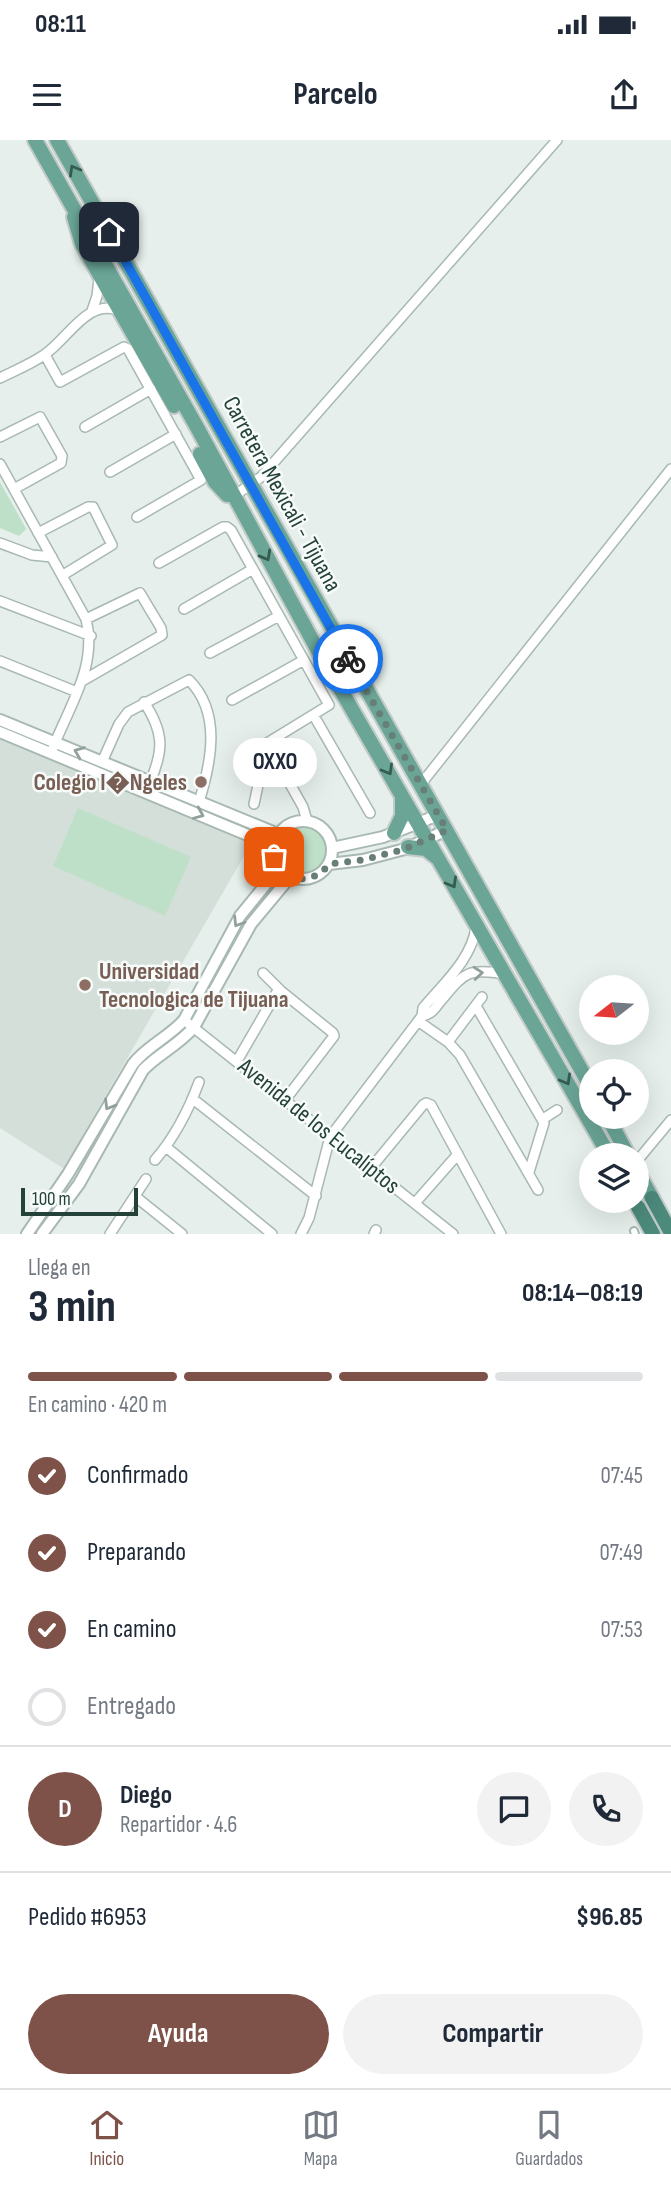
<!DOCTYPE html>
<html lang="es">
<head>
<meta charset="utf-8">
<style>
  :root { --surface:#fff; --page:#f2f2f3; --text:#1f2937; --muted:#747a83; --line:#e0e1e3; --accent:#7f5249 }
  body { margin:0; font-family:"Sofia Sans Condensed",sans-serif; background:var(--page); color:var(--text); height:100vh; display:flex; flex-direction:column; font-size:26px; white-space:nowrap }
  * { box-sizing:border-box; margin:0 }
  p { font-size:23px; color:var(--muted) }
  .icon { flex:none; width:38px; height:38px; fill:none; stroke:currentColor; stroke-width:2; stroke-linecap:round; stroke-linejoin:round }
  .map { position:relative; height:1094px; overflow:hidden }
  .sheet { display:flex; flex-direction:column; background:var(--surface); flex:1 }
  .sheet>* { flex:none }
  .needle { width:46px; rotate:253deg }
  .tools { position:absolute; left:579px; top:835px; display:grid; gap:14px }
  .tools a { display:grid; place-items:center; width:70px; height:70px; border-radius:50%; background:var(--surface); box-shadow:0 7px 28px #0002; font-size:35px }
  .scale { position:absolute; left:21px; bottom:18px; width:117px; box-sizing:border-box; padding-left:7px; border:4px solid #24423a; border-top:0; font-size:19px; line-height:24px; white-space:nowrap; color:#24423a; -webkit-text-stroke:5px #f7fbf9; paint-order:stroke }
  .pin { position:absolute; display:grid; place-items:center; width:60px; height:60px; color:#fff; margin:-30px; border-radius:14px; box-shadow:0 4px 10px #0006 }
  .courier { position:absolute; display:grid; place-items:center; width:70px; height:70px; margin:-35px; border:5px solid #1a73e8; border-radius:50%; background:#fff; color:#222; box-shadow:0 2px 9px #0007 }
  .bubble { position:absolute; height:49px; border-radius:24px; background:var(--surface); box-shadow:0 7px 28px #0002; font-size:23px; font-weight:700; line-height:49px; text-align:center }
  .summary em { font-style:normal; font-weight:700 }
  .summary div { display:flex; flex-direction:column-reverse }
  .summary { display:flex; align-items:center; justify-content:space-between; height:119px; padding:0 28px }
  h1 { font-size:46px; font-weight:700; line-height:52px }
  .bar { display:grid; grid-template-columns:repeat(4,1fr); gap:10px 7px; align-content:center; height:84px; padding:0 28px }
  .bar i { height:9px; border-radius:5px; background:var(--line) }
  .bar .active { background:var(--accent) }
  .bar p { grid-column:span 4 }
  .line { display:flex; align-items:center; gap:18px; padding:0 28px; border-top:2px solid var(--line) }
  .line div { flex:1 }
  .round { display:grid; place-items:center; flex:none; width:74px; height:74px; border-radius:37px; background:var(--page) }
  ol { padding:0 28px; list-style:none }
  li { display:flex; align-items:center; gap:21px; height:77px }
  li p { margin-inline-start:auto }
  li .icon { padding:7px; border-radius:50%; background:var(--accent); color:#fff; stroke-width:4 }
  li:last-child { color:var(--muted) }
  li i { width:38px; height:38px; border:4px solid var(--line); border-radius:50% }
  .button { display:flex; gap:14px; margin-top:auto; padding:14px 28px }
  .button a { flex:1; height:80px; border-radius:42px; background:var(--accent); color:#fff; font-size:28px; font-weight:700; line-height:80px; text-align:center }
  .button a+a { background:var(--page); color:var(--text) }
  .status { display:flex; justify-content:space-between; align-items:center; height:49px; padding:0 35px; background:var(--surface); direction:ltr }
  .status svg { height:19px; fill:currentColor }
  header { display:flex; justify-content:space-between; align-items:center; height:91px; padding:0 28px; background:var(--surface); font-size:32px; font-weight:700 }
  .tabs { display:flex; justify-content:space-around; align-items:center; height:98px; border-top:2px solid var(--line); background:var(--surface); font-size:19px; color:var(--muted) }
  .tabs a { display:grid; justify-items:center; gap:4px }
  .tabs .active { color:var(--accent) }
  .map>svg:first-child { display:block }
  .built { fill:#d4dfda }
  .green { fill:#bfe0c8 }
  .lines { fill:none; stroke-linecap:round; stroke-linejoin:round }
  .pedestrian-casing { stroke:#a8b8b2; stroke-width:10 }
  .minor-casing { stroke:#a8b8b2; stroke-width:12 }
  .tertiary-casing { stroke:#a8b8b2; stroke-width:14 }
  .primary-casing { stroke:#c2cac8; stroke-width:18 }
  .trunk-casing { stroke:#c2cac8; stroke-width:18 }
  .pedestrian { stroke:#fff; stroke-width:6 }
  .minor { stroke:#fff; stroke-width:9 }
  .tertiary { stroke:#fff; stroke-width:10 }
  .primary { stroke:#6aa596; stroke-width:14 }
  .trunk { stroke:#4c8a7c; stroke-width:14 }
  .oneway { stroke:#365b51 }
  .oneway2 { stroke:#92a09c }
  .done { stroke:#687f78; stroke-width:7; stroke-dasharray:0 12.6 }
  .route { stroke:#1a73e8; stroke-width:9 }
  .education-dot { fill:#8d6e63; stroke:#f7fbf9; stroke-width:2.5 }
  .labels { text-anchor:middle; dominant-baseline:central; stroke-width:5; stroke-linejoin:round; paint-order:stroke }
  .street-label { font-size:24px; fill:#24423a; stroke:#f7fbf9 }
  .education-label { font-size:24px; font-weight:bold; fill:#785e54; stroke:#f7fbf9; text-anchor:end }
</style>
</head>
<body>
<div class="status"><b>08:11</b><svg viewBox="0 0 49 12"><path d="M0 12V9h3v3zM5 12V6h3v6zM10 12V3h3v9zM15 12V0h3v12zM26 1h20v11H26zM47 4h2v5h-2z"/></svg></div>
<header><svg class="icon" aria-label="menu" viewBox="0 0 24 24"><path d="M4 6h16M4 12h16M4 18h16"/></svg>Parcelo<svg class="icon" aria-label="share" viewBox="0 0 24 24"><path d="M12 15V3M7 8l5-5 5 5M5 13v7h14v-7"/></svg></header>
<div class="map">
<svg width="671" height="1094" viewBox="0 0 671 1094">
  <rect width="100%" height="100%" fill="#e6efeb"/>
  <path class="built" d="M0,591L252,702L80,1000L69,1032L0,988Z"/>
  <path class="green" d="M0,342L24,385L26,389L19,396L0,388Z
    M78,668L191,717L165,776L53,726Z
    M278 711a24 24 0 1 1 48 0a24 24 0 1 1-48 0Z"/>
  <g class="lines">
    <g class="pedestrian-casing">
      <path id="pedestrian" d="M634,1091L635,1094"/>
    </g>
    <g class="minor-casing">
      <path id="minor" d="M92,171L97,156L99,139
        M45,215L60,242L124,207L128,209L201,340L137,377
        M0,238C14,231 31,224 44,215C68,199 88,157 120,171
        M85,287L151,249
        M0,297L40,277L62,316L61,323L14,349
        M0,324L86,479C98,526 69,566 53,608
        M110,332L176,294
        M234,356L261,337L557,0
        M38,393L88,367H93L112,405L63,435
        M0,403L32,415L52,417
        M159,423L223,387H227L231,390L329,565L267,603
        M0,461L91,496
        M184,469L253,429
        M210,513L279,476
        M0,521L77,552
        M82,541L162,495L161,488L140,453L86,479
        M232,560L304,520
        M144,562C164,592 164,610 150,642
        M314,576L370,673
        M267,603L303,667L307,681
        M102,622L119,584L128,572L189,540C222,573 211,623 199,662
        M421,644L671,329
        M254,664L267,603
        M263,833L281,851L333,893L334,896L285,960
        M476,866L544,983L529,1032
        M422,876C431,874 434,870 439,863C463,835 465,827 504,834
        M184,880L453,1094
        M418,881L448,902L460,915L538,1050
        M448,902L482,857
        M237,921L277,852L281,851
        M193,959L316,1056
        M543,979L557,970
        M166,1007L272,1094
        M155,1020C174,998 189,969 199,942
        M637,1021L671,980
        M371,1028L423,965L426,963L431,965L501,1094
        M136,1057L182,1094
        M415,1063L458,1014
        M110,1094L146,1039
        M301,1094L309,1078L330,997L422,876L423,868C443,844 472,819 476,787
        M374,1094L376,1090"/>
    </g>
    <g class="tertiary-casing">
      <path id="tertiary" d="M0,580L278,694
        M0,592L274,706
        M274 710a29 29 0 1 1 58 0a29 29 0 1 1-58 0Z
        M332,708L383,697L438,675
        M329,724L363,720L405,709L447,690
        M27,1094L68,1034L133,924C147,906 169,897 184,880L240,776L279,728
        M42,1094L79,1044L143,930C158,914 179,905 194,887L251,784L290,737"/>
    </g>
    <g class="primary-casing">
      <path id="primary" d="M35,0L198,289L316,507L609,1015
        M57,0L592,949
        M74,77L82,104L174,266
        M200,314L215,342L227,355
        M394,693L402,676V656
        M408,707L426,709L436,717
        M607,976L628,1015
        M637,1031L652,1058"/>
    </g>
    <g class="trunk-casing">
      <path id="trunk" d="M652,1058L671,1093
        M638,1067L653,1094"/>
    </g>
    <use href="#pedestrian" class="pedestrian"/>
    <use href="#minor" class="minor"/>
    <use href="#tertiary" class="tertiary"/>
    <use href="#primary" class="primary"/>
    <use href="#trunk" class="trunk"/>
  </g>
  <defs><path id="oneway-chevron" d="M-2-3.5L2.5 0L-2 3.5" fill="none" stroke-width="1.6" stroke-linecap="round" stroke-linejoin="round" transform="scale(1.75)"/></defs>
  <g class="oneway">
    <use href="#oneway-chevron" transform="translate(74 30) rotate(-120)"/>
    <use href="#oneway-chevron" transform="translate(266 416) rotate(61)"/>
    <use href="#oneway-chevron" transform="translate(388 630) rotate(60)"/>
    <use href="#oneway-chevron" transform="translate(452 743) rotate(60)"/>
    <use href="#oneway-chevron" transform="translate(566 940) rotate(60)"/>
  </g>
  <g class="oneway2">
    <use href="#oneway-chevron" transform="translate(79 612) rotate(-158)"/>
    <use href="#oneway-chevron" transform="translate(199 674) rotate(23)"/>
    <use href="#oneway-chevron" transform="translate(238 782) rotate(122)"/>
    <use href="#oneway-chevron" transform="translate(478 833) rotate(-5)"/>
    <use href="#oneway-chevron" transform="translate(109 965) rotate(121)"/>
  </g>
  <g class="lines">
    <path class="done" d="M274,717C284,743 313,746 329,724L363,720L405,709L447,690L348,519"/>
    <path class="route" d="M109,92L348,519"/>
  </g>
  <g class="education-dot">
    <circle cx="201" cy="642" r="7"/>
    <circle cx="85" cy="845" r="7"/>
  </g>
  <g class="labels">
    <g class="street-label">
      <text transform="translate(282 354) rotate(61)">Carretera Mexicali - Tijuana</text>
      <text transform="translate(319 986) rotate(39)">Avenida de los Eucalíptos</text>
    </g>
    <g class="education-label">
      <text x="187" y="642">Colegio I�Ngeles</text>
      <text x="99" y="831" text-anchor="start">Universidad<tspan x="99" dy="28">Tecnologica de Tijuana</tspan></text>
    </g>
  </g>
</svg>
<div class="tools">
<a><svg class="needle" viewBox="-14 -14 28 28"><path d="M0-13l5 13h-10z" fill="#e53935"/><path d="M0 13l5-13h-10z" fill="#747a83"/></svg></a>
<a><svg class="icon" aria-label="locate" viewBox="0 0 24 24"><circle cx="12" cy="12" r="6"/><path d="M12 2v4M12 18v4M2 12h4M18 12h4"/></svg></a>
<a><svg class="icon" aria-label="layers" viewBox="0 0 24 24"><path d="M12 4l9 5-9 5-9-5zM3 14l9 5 9-5"/></svg></a>
</div>
<div class="scale">100 m</div>
<div class="pin" style="left:274px;top:717px;background:#ea580c"><svg class="icon" aria-label="bag" viewBox="0 0 24 24"><path d="M5 8h14l-1 12H6zM9 8a3 3 0 0 1 6 0"/></svg></div>
<div class="pin" style="left:109px;top:92px;background:#1f2937"><svg class="icon" aria-label="home" viewBox="0 0 24 24"><path d="M3 11l9-7 9 7M6 9v11h12V9"/></svg></div>
<div class="courier" style="left:348px;top:519px"><svg class="icon" aria-label="bike" viewBox="0 0 24 24"><circle cx="6" cy="16" r="4"/><circle cx="18" cy="16" r="4"/><path d="M6 16l4-8h5l3 8M10 8l3 8H6M13 5h3"/></svg></div>
<div class="bubble" style="left:233px;top:598px;width:84px">OXXO</div>
</div>
<section class="sheet">
<div class="summary"><div><h1>3 min</h1><p>Llega en</p></div><em>08:14–08:19</em></div>
<div class="bar"><i class="active"></i><i class="active"></i><i class="active"></i><i></i><p>En camino · 420 m</p></div>
<ol>
<li><svg class="icon" aria-label="check" viewBox="0 0 24 24"><path d="M5 12l5 5 9-10"/></svg>Confirmado<p>07:45</p></li>
<li><svg class="icon" aria-label="check" viewBox="0 0 24 24"><path d="M5 12l5 5 9-10"/></svg>Preparando<p>07:49</p></li>
<li><svg class="icon" aria-label="check" viewBox="0 0 24 24"><path d="M5 12l5 5 9-10"/></svg>En camino<p>07:53</p></li>
<li><i></i>Entregado</li>
</ol>
<div class="line" style="height:126px"><b class="round" style="background:var(--accent);color:#fff">D</b><div><b>Diego</b><p>Repartidor · 4.6</p></div><a class="round"><svg class="icon" aria-label="chat" viewBox="0 0 24 24"><path d="M4 5h16v11H9l-5 4z"/></svg></a><a class="round"><svg class="icon" aria-label="phone" viewBox="0 0 24 24"><path d="M5 4h4l2 5-3 2q2 4 5 5l2-3 5 2v4C11 20 4 13 5 4z"/></svg></a></div>
<div class="line" style="height:91px"><div>Pedido #6953</div><b>$96.85</b></div>
<div class="button"><a>Ayuda</a><a>Compartir</a></div>
</section>
<nav class="tabs">
<a class="active"><svg class="icon" aria-label="home" viewBox="0 0 24 24"><path d="M3 11l9-7 9 7M6 9v11h12V9"/></svg>Inicio</a>
<a><svg class="icon" aria-label="map" viewBox="0 0 24 24"><path d="M3 6l6-2 6 2 6-2v14l-6 2-6-2-6 2zM9 4v14M15 6v14"/></svg>Mapa</a>
<a><svg class="icon" aria-label="saved" viewBox="0 0 24 24"><path d="M7 4h10v16l-5-4-5 4z"/></svg>Guardados</a>
</nav>
</body>
</html>
